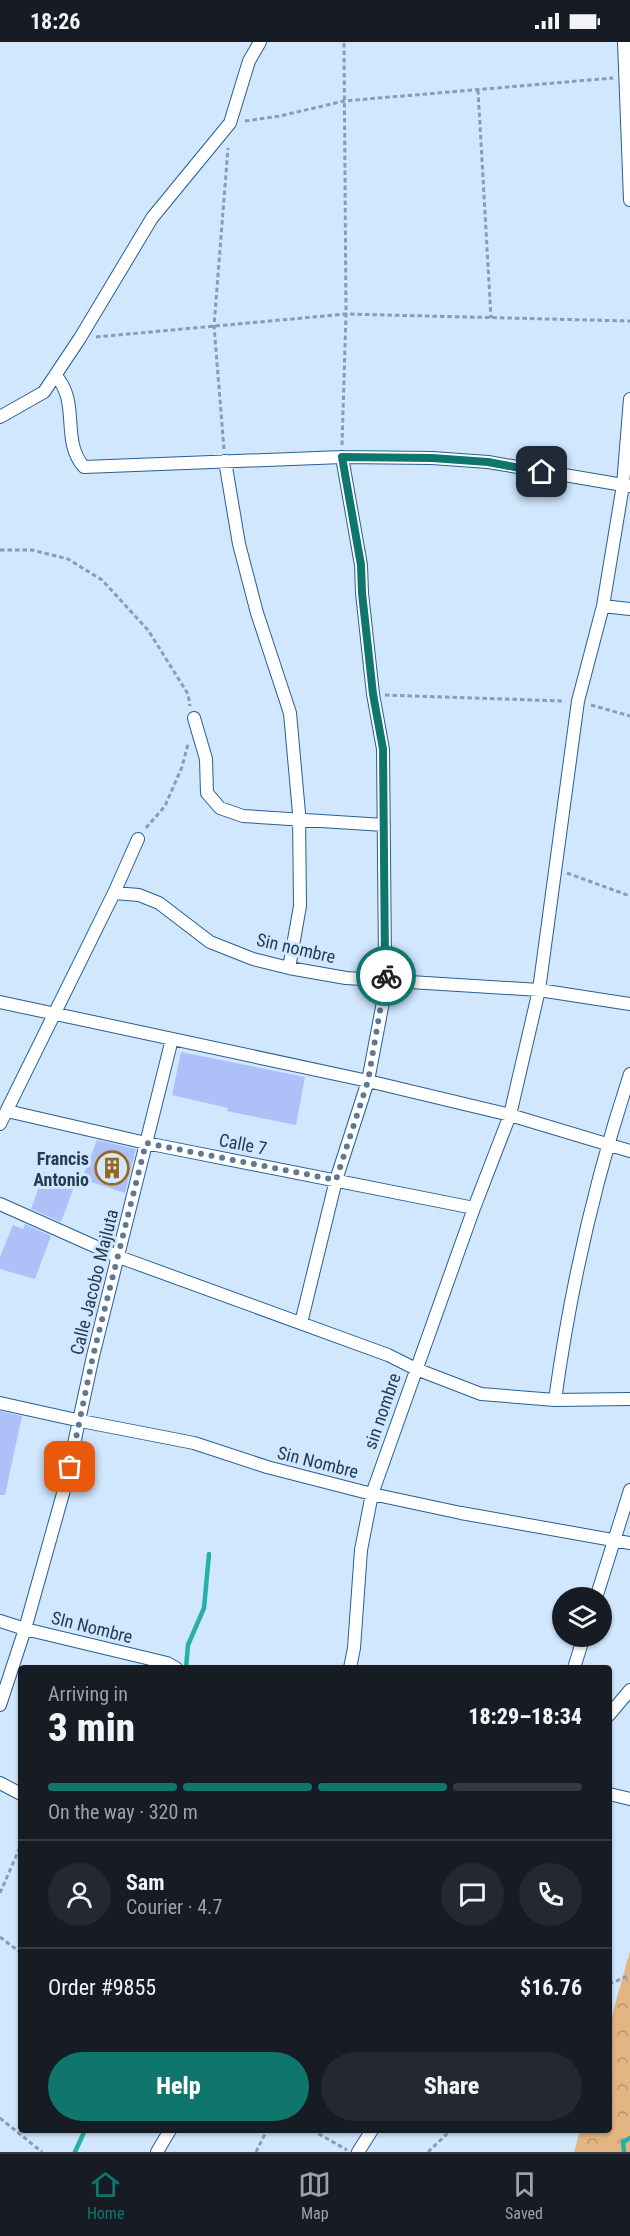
<!DOCTYPE html>
<html lang="en">
<head>
<meta charset="utf-8">
<style>
  :root { --surface:#171b24; --page:#242831; --text:#f1f3f6; --muted:#9ea1a6; --line:#363941; --accent:#0f766e }
  body { margin:0; font-family:"Roboto Condensed",sans-serif; background:var(--page); color:var(--text); height:100vh; display:flex; flex-direction:column; font-size:22px; white-space:nowrap }
  * { box-sizing:border-box; margin:0 }
  p { font-size:20px; color:var(--muted) }
  .icon { flex:none; width:33px; height:33px; fill:none; stroke:currentColor; stroke-width:2; stroke-linecap:round; stroke-linejoin:round }
  .map { position:relative; flex:1; overflow:hidden }
  .details { position:absolute; left:18px; top:1623px; width:594px; height:468px; display:flex; flex-direction:column; background:var(--surface); border-radius:6px; box-shadow:0 2px 4px #0004 }
  .details>* { flex:none }
  .controls { position:absolute; left:552px; top:1545px; display:grid; gap:12px }
  .controls a { display:grid; place-items:center; width:60px; height:60px; border-radius:50%; background:var(--surface); box-shadow:0 2px 4px #0004; font-size:30px }
  .pin { position:absolute; display:grid; place-items:center; width:51px; height:51px; color:#fff; margin:-26px; border-radius:12px; box-shadow:0 3px 9px #0006 }
  .courier { position:absolute; display:grid; place-items:center; width:60px; height:60px; margin:-30px; border:4px solid #0f766e; border-radius:50%; background:#fff; color:#222; box-shadow:0 2px 8px #0007 }
  .head em { font-style:normal; font-weight:800 }
  .head div { display:flex; flex-direction:column-reverse }
  .head { display:flex; align-items:center; justify-content:space-between; height:102px; padding:0 30px }
  h1 { font-size:39px; font-weight:800; line-height:45px }
  .bar { display:grid; grid-template-columns:repeat(4,1fr); gap:9px 6px; align-content:center; height:72px; padding:0 30px }
  .bar i { height:8px; border-radius:4px; background:var(--line) }
  .bar .selected { background:var(--accent) }
  .bar p { grid-column:span 4 }
  .line { display:flex; align-items:center; gap:15px; padding:0 30px; border-top:2px solid var(--line) }
  .line div { flex:1 }
  .round { display:grid; place-items:center; flex:none; width:63px; height:63px; border-radius:32px; background:var(--page) }
  .cta { display:flex; gap:12px; margin-top:auto; padding:12px 30px }
  .cta a { flex:1; height:69px; border-radius:36px; background:var(--accent); color:#fff; font-size:24px; font-weight:800; line-height:69px; text-align:center }
  .cta a+a { background:var(--page); color:var(--text) }
  .status { display:flex; justify-content:space-between; align-items:center; height:42px; padding:0 30px; background:var(--surface); direction:ltr }
  .status svg { height:16px; fill:currentColor }
  .tab-bar { display:flex; justify-content:space-around; align-items:center; height:84px; border-top:2px solid var(--line); background:var(--surface); font-size:16px; color:var(--muted) }
  .tab-bar a { display:grid; justify-items:center; gap:3px }
  .tab-bar .selected { color:var(--accent) }
  .map>svg:first-child { display:block }
  .park { fill:url(#park-crowns) }
  .lines { fill:none; stroke-linecap:round; stroke-linejoin:round }
  .stream { stroke:#27b0a9; stroke-width:4.5 }
  .building { fill:#adc1f8 }
  .street-casing { stroke:#285f92; stroke-width:14 }
  .path { stroke:#869db5; stroke-width:3; stroke-dasharray:4.5 3; stroke-linecap:butt }
  .street { stroke:#fff; stroke-width:12 }
  .done { stroke:#617890; stroke-width:6; stroke-dasharray:0 10.8 }
  .route { stroke:#0f766e; stroke-width:8 }
  .labels { text-anchor:middle; dominant-baseline:central; stroke-width:6; stroke-linejoin:round; paint-order:stroke }
  .street-label { font-size:18px; fill:#253c54; stroke:#d0e7fe }
  .poi-label { font-size:18px; font-weight:bold; fill:#253c54; stroke:#d0e7fe; text-anchor:end }
</style>
</head>
<body>
<div class="status"><b>18:26</b><svg viewBox="0 0 49 12"><path d="M0 12V9h3v3zM5 12V6h3v6zM10 12V3h3v9zM15 12V0h3v12zM26 1h20v11H26zM47 4h2v5h-2z"/></svg></div>
<div class="map">
<svg width="630" height="2110" viewBox="0 0 630 2110">
  <defs>
    <pattern id="park-crowns" width="20" height="18" patternUnits="userSpaceOnUse" patternTransform="scale(1.5)"><rect width="20" height="18" fill="#e3b582"/><path d="M2 6a3 3 0 1 1 6 0M12 15a3 3 0 1 1 6 0" fill="none" stroke="#b8946d"/></pattern>
  </defs>
  <rect width="100%" height="100%" fill="#d0e7fe"/>
  <path class="park" d="M630,1909V2110H574L580,2088H609V1984Z"/>
  <g class="lines">
    <path class="stream" d="M186,1626L188,1603L204,1566L209,1512
      M75,2110L85,2088
      M624,2110L623,2100L630,2096"/>
  </g>
  <path class="building" d="M181,1010L305,1035L296,1083L227,1069L228,1066L172,1053Z
    M97,1098L136,1107L125,1151L82,1137Z
    M44,1130L75,1142L61,1180L31,1167Z
    M25,1182L51,1194L35,1237L0,1227V1215L13,1183L23,1187Z
    M0,1369L22,1374L5,1453H0Z"/>
  <g class="lines">
    <g class="street-casing">
      <path id="street" d="M624,0L630,158
        M55,333C81,360 60,398 84,425L342,415L432,416L488,420L629,444
        M0,375L44,350L80,296L152,176L230,81L249,19L260,0
        M225,419L239,502L257,571L290,671L299,771L300,864L289,926
        M603,564L630,567
        M194,676L206,717L207,751L220,766L243,774L384,783
        M114,851L139,853L159,861L210,900L253,917L289,926L346,936L539,948L630,962
        M0,960L368,1039L510,1073L630,1109
        M7,1069L146,1101L474,1166
        M0,1082L114,851L138,797
        M0,1162L119,1215L388,1313L416,1327L481,1352L555,1358L630,1357
        M301,1281L336,1138L368,1039L387,939L385,920L383,707L373,652L362,551L361,523L342,415
        M555,1358C570,1248 595,1138 630,1032
        M0,1361L81,1379L194,1401L267,1425L372,1452L461,1471L630,1501
        M596,1556L630,1448
        M0,1579L25,1587L167,1621L176,1626
        M350,1626L354,1606L361,1508L372,1452L474,1166L510,1073L539,948L578,659L603,564L623,443L630,357
        M574,1626L584,1594
        M0,1663L25,1587L64,1448L93,1314L172,997
        M609,1673L630,1648
        M0,1741L21,1752
        M609,1752L630,1757
        M157,2110L170,2088
        M358,2110L372,2088"/>
    </g>
    <path class="path" d="M478,48L491,276
      M245,79L280,74L344,59L613,36
      M96,295L346,272L630,279
      M342,403L346,272L344,0
      M224,407L214,284L228,106
      M0,508H32L68,517L102,538L148,588L188,652L190,664
      M385,653L564,659
      M591,663L630,674
      M146,786L165,764L182,725L188,702
      M567,831L630,854
      M0,1851L21,1803
      M0,1895L21,1911
      M609,1942L630,1933
      M0,2076L42,2110
      M312,2088L347,2108
      M256,2110L267,2088
      M428,2110L451,2088"/>
    <use href="#street" class="street"/>
  </g>
  <g class="lines">
    <path class="done" d="M70,1425L93,1314L146,1101L336,1138L368,1039L386,934"/>
    <path class="route" d="M386,934L385,920L383,707L373,652L362,551L361,523L342,415L432,416L488,420L542,430"/>
  </g>
  <defs>
    <g id="building-ring" transform="scale(1.725)"><circle r="9.5" fill="#d0e7fe" stroke="#99641b" stroke-width="1.5"/><path d="M-4-6H4V6H1V3H-1V6H-4ZM-2.5-4.3h1.7v1.8h-1.7ZM.8-4.3h1.7v1.8H.8ZM-2.5-1h1.7V.8h-1.7ZM.8-1h1.7V.8H.8Z" fill="#99641b"/></g>
  </defs>
  <g fill-rule="evenodd">
    <use href="#building-ring" x="112" y="1126"/>
  </g>
  <g class="labels">
    <g class="street-label">
      <text transform="translate(296 906) rotate(13)">Sin nombre</text>
      <text transform="translate(243 1102) rotate(11)">Calle 7</text>
      <text transform="translate(94 1240) rotate(-76)">Calle Jacobo Majluta</text>
      <text transform="translate(382 1369) rotate(-71)">sin nombre</text>
      <text transform="translate(318 1420) rotate(14)">Sin Nombre</text>
      <text transform="translate(92 1585) rotate(14)">SIn Nombre</text>
    </g>
    <g class="poi-label">
      <text x="89" y="1116">Francis<tspan x="89" dy="21">Antonio</tspan></text>
    </g>
  </g>
</svg>
<div class="controls">
<a><svg class="icon" aria-label="layers" viewBox="0 0 24 24"><path d="M12 4l9 5-9 5-9-5zM3 14l9 5 9-5"/></svg></a>
</div>
<div class="pin" style="left:70px;top:1425px;background:#ea580c"><svg class="icon" aria-label="bag" viewBox="0 0 24 24"><path d="M5 8h14l-1 12H6zM9 8a3 3 0 0 1 6 0"/></svg></div>
<div class="pin" style="left:542px;top:430px;background:#1f2937"><svg class="icon" aria-label="home" viewBox="0 0 24 24"><path d="M3 11l9-7 9 7M6 9v11h12V9"/></svg></div>
<div class="courier" style="left:386px;top:934px"><svg class="icon" aria-label="bike" viewBox="0 0 24 24"><circle cx="6" cy="16" r="4"/><circle cx="18" cy="16" r="4"/><path d="M6 16l4-8h5l3 8M10 8l3 8H6M13 5h3"/></svg></div>
<section class="details">
<div class="head"><div><h1>3 min</h1><p>Arriving in</p></div><em>18:29–18:34</em></div>
<div class="bar"><i class="selected"></i><i class="selected"></i><i class="selected"></i><i></i><p>On the way · 320 m</p></div>
<div class="line" style="height:108px"><a class="round"><svg class="icon" aria-label="person" viewBox="0 0 24 24"><circle cx="12" cy="8" r="4"/><path d="M4 21q1-7 8-7t8 7"/></svg></a><div><b>Sam</b><p>Courier · 4.7</p></div><a class="round"><svg class="icon" aria-label="chat" viewBox="0 0 24 24"><path d="M4 5h16v11H9l-5 4z"/></svg></a><a class="round"><svg class="icon" aria-label="phone" viewBox="0 0 24 24"><path d="M5 4h4l2 5-3 2q2 4 5 5l2-3 5 2v4C11 20 4 13 5 4z"/></svg></a></div>
<div class="line" style="height:78px"><div>Order #9855</div><b>$16.76</b></div>
<div class="cta"><a>Help</a><a>Share</a></div>
</section>
</div>
<nav class="tab-bar">
<a class="selected"><svg class="icon" aria-label="home" viewBox="0 0 24 24"><path d="M3 11l9-7 9 7M6 9v11h12V9"/></svg>Home</a>
<a><svg class="icon" aria-label="map" viewBox="0 0 24 24"><path d="M3 6l6-2 6 2 6-2v14l-6 2-6-2-6 2zM9 4v14M15 6v14"/></svg>Map</a>
<a><svg class="icon" aria-label="saved" viewBox="0 0 24 24"><path d="M7 4h10v16l-5-4-5 4z"/></svg>Saved</a>
</nav>
</body>
</html>
